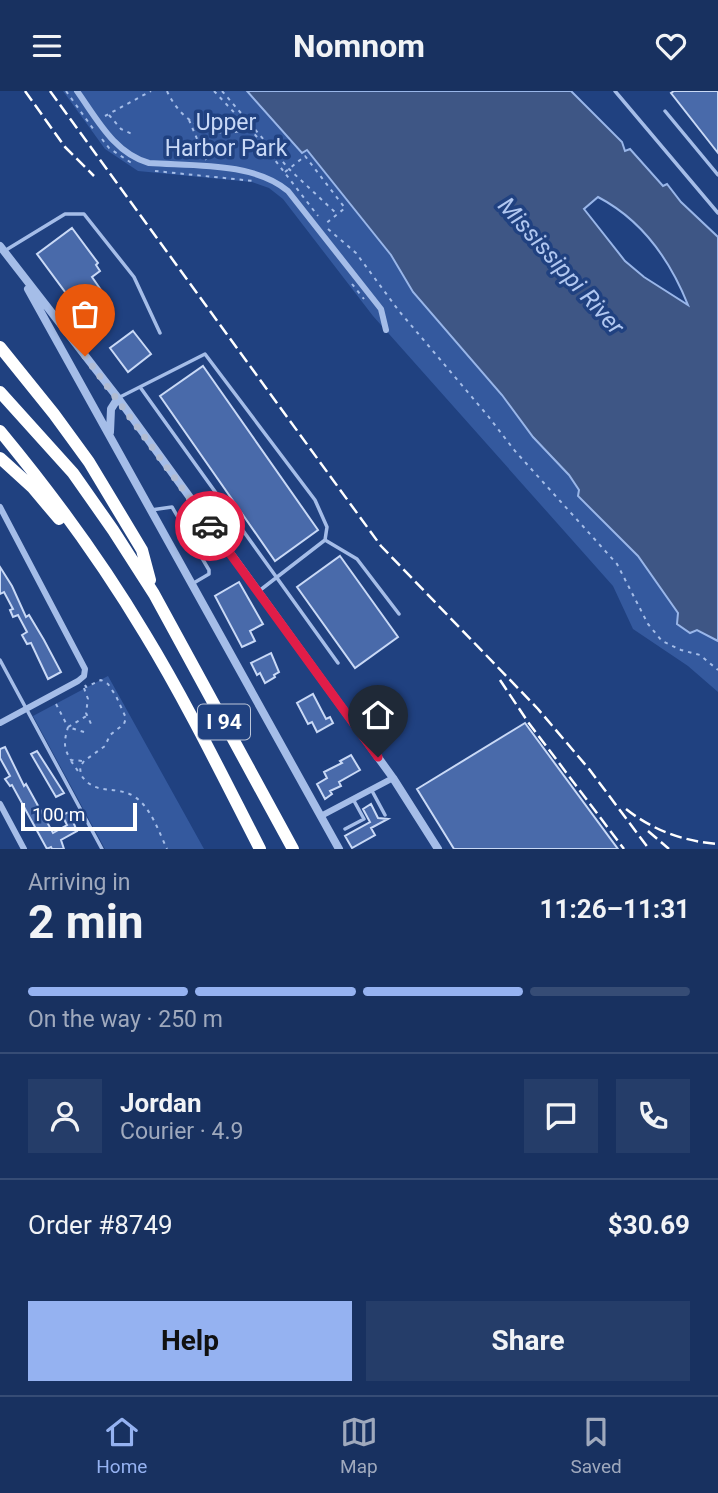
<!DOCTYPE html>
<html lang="en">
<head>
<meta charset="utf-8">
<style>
  :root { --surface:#183160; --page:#253d69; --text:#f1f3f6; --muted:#9fa9bd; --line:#364c75; --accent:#95b2f1 }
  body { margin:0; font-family:Roboto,sans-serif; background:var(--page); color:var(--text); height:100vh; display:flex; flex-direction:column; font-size:26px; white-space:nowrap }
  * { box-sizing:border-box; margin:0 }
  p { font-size:23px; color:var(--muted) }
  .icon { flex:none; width:38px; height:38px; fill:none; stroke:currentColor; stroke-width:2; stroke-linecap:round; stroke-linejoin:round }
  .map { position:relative; height:758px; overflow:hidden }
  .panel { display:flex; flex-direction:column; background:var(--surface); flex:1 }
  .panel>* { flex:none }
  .scale { position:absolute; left:21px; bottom:18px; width:116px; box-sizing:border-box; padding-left:7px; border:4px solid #fff; border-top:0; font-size:19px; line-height:24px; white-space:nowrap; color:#fff; -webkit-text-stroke:5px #204180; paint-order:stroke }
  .pin { position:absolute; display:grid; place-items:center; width:60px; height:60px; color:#fff; margin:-72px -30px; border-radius:50% 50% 50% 0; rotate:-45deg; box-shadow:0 0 7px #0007 }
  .pin .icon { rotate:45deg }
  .courier { position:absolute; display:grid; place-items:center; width:70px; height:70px; margin:-35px; border:5px solid #e11d48; border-radius:50%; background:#fff; color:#222; box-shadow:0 2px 9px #0007 }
  .overview em { font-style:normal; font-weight:700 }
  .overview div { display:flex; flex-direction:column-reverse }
  .overview { display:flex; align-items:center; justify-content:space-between; height:119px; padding:0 28px }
  h1 { font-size:46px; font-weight:700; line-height:52px }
  .bar { display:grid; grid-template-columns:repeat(4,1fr); gap:10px 7px; align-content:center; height:84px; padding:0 28px }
  .bar i { height:9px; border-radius:5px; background:var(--line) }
  .bar .on { background:var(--accent) }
  .bar p { grid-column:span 4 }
  .line { display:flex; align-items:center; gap:18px; padding:0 28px; border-top:2px solid var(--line) }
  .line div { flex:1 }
  .round { display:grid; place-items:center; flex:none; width:74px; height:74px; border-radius:0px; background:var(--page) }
  .cta { display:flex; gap:14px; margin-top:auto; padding:14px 28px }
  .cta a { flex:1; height:80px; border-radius:0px; background:var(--accent); color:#111; font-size:28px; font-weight:700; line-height:80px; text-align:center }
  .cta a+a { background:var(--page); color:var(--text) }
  header { display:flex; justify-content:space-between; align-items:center; height:91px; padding:0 28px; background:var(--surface); font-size:32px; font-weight:700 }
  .tabs { display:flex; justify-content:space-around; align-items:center; height:98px; border-top:2px solid var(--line); background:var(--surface); font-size:19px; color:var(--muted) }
  .tabs a { display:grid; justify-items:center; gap:4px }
  .tabs .on { color:var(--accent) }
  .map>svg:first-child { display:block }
  .green { fill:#34599e }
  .water { fill:#3e5685; stroke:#99b6e9; stroke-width:2; fill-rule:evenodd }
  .building { fill:#496aaa; stroke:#c9d9f6; stroke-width:2 }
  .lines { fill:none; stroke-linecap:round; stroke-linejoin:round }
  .path { stroke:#a5bde8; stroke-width:2; stroke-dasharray:3.5 5; stroke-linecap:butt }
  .service { stroke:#a5bde8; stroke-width:3.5 }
  .minor { stroke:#a5bde8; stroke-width:6 }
  .tertiary { stroke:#a5bde8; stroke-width:8 }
  .motorway { stroke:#fff; stroke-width:12 }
  .rail { stroke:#fff; stroke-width:2.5; stroke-dasharray:12 5; stroke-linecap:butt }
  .done { stroke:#b1bcd3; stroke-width:7; stroke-dasharray:0 12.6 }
  .route { stroke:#e11d48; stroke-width:9 }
  .labels { text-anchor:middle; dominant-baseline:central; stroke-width:7; stroke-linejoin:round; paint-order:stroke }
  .shield { fill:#204180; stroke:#bcc6d9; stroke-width:2 }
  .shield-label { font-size:21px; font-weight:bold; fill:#fff }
  .park-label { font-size:23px; fill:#c9d9f6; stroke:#204180 }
  .water-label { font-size:24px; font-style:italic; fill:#b1c7f0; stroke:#204180 }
</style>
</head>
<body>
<header><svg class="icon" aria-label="menu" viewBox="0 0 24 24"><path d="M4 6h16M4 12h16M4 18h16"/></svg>Nomnom<svg class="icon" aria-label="heart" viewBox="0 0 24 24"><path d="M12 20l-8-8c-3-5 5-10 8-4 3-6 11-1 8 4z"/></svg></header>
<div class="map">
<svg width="718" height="758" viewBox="0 0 718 758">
  <rect width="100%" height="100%" fill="#204180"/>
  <path class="green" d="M63,0H247L302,62L306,59L391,164L413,201L502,304L533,346L569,384L579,399L578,405L638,465L678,522L697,539L718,550V601L688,575L633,538L613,495L373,225L283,108L269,97L252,91L138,80L105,58Z
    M108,585L204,758H105L33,625Z"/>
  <path class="water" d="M247,0H571L622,51L625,60L630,58L663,95L667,93L681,111L718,146V550L697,539L690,542L677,533L678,522L638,465L578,405L579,399L569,384L533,346L502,304L413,201L391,164L307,59L302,62ZM598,106C642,129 670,169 688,214L644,186L625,170L584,118Z"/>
  <path class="building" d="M674,0H718V62L671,2Z
    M72,137L98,172L96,174L100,180L92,186L101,199L77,217L37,163Z
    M133,240L151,263L128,281L110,257Z
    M203,275L318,439L275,470L160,305Z
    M340,465L398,546L355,577L297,496Z
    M0,476L12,495L26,526L29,524L44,549L61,581L48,588L31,552L27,553L22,544L27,541L18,524L13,526L10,519L13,518L4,501L0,503Z
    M239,491L263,533L250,540L255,550L242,556L215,505Z
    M271,562L279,581L274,584L275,586L265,592L260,582L257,584L251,572Z
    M313,603L326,628L330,626L333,632L317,641L312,631L308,633L297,612Z
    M525,632L618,758H454L417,698Z
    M5,656L24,695L26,693L53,742L67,734L62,724L69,721L77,740L61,749L64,758H52L51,756L47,758L12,694L10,695L5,688L10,685L0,667V658Z
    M37,660L64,702L56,706L31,663Z
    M351,664L360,679L339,691L341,695L330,700L332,703L325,708L317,693L327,687L324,681L342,672L340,670Z
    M371,713L378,727L388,728L371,737L375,744L352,757L345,745L370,731L363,718Z"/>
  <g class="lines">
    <path class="path" d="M66,0L94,39
      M167,0C181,32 216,51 249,37
      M214,0L258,47L318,125
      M222,0L289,78L337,123
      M109,24L121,38L134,44
      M105,25L151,0
      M189,29L206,69
      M102,48L109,57L133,73
      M155,80L254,90
      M285,81L305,65L345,117L324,134
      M328,138L356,162L399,220L488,325L515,360L617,473L648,533L662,550L681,559L700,564L718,579
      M352,193L364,208
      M85,594L86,596L101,589L108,593L116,605L126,627L124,633L110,644L105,655L84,670L80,676L81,684C96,706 115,693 135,706C151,717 159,741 167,758
      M84,597L88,608L86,622L92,635
      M56,613L68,636C64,650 63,657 71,669L83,670
      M84,641L68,636L90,623
      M71,670L80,683"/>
    <path class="service" d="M615,0L718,122
      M665,20L718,84
      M6,159L65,123H84L134,186L160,242
      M140,296L338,572
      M120,306L205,263L315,409L327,436L325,449L259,500
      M151,419L172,416L209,479V483L192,493
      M325,449L357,468L399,523
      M0,569L102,758
      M371,698L385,724
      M345,738L364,728L353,708"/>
    <path class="minor" d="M77,0C97,28 114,62 149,72C193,75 254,71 288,100L381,218L386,239
      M0,416L85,578L84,585L78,590L0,632
      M0,713L24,758
      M321,725L393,687"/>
    <path class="tertiary" d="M0,155L118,307L393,687L438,758
      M28,198L339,758
      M110,341L111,318L118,307"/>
    <path class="motorway" d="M0,256L54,323L89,371L142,459L150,489
      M0,301L73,382L113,439L154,503L293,758
      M0,340C53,404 102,471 145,543C187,612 223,686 260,758
      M0,367L32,396L59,428"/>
    <path class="rail" d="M25,0L65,56L94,85
      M50,0L381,455L538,618L589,678L649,758
      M500,589L528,631L624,758
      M626,718C654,740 683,750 718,753
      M648,740L669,758"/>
  </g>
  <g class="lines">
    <path class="done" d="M85,265L210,435"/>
    <path class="route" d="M210,435L378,666"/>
  </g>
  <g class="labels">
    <rect class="shield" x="198" y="613.5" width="52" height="35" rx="5"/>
    <g class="shield-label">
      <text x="224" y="631">I 94</text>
    </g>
    <g class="park-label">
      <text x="226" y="31">Upper<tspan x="226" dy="26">Harbor Park</tspan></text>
    </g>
    <g class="water-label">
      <text transform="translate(561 175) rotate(48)">Mississippi River</text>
    </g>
  </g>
</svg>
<div class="scale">100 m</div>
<div class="pin" style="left:85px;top:265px;background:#ea580c"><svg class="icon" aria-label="bag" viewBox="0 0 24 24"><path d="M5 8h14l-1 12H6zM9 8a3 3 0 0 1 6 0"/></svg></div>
<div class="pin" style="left:378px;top:666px;background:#1f2937"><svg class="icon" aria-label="home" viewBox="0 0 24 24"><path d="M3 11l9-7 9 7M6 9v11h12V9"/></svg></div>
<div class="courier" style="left:210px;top:435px"><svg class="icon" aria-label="car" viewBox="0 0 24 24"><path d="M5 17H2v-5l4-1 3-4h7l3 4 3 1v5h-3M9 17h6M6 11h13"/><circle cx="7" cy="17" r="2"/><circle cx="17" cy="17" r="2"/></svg></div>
</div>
<section class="panel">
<div class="overview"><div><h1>2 min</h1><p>Arriving in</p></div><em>11:26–11:31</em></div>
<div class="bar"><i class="on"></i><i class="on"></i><i class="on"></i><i></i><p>On the way · 250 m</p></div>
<div class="line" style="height:126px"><a class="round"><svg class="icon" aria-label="person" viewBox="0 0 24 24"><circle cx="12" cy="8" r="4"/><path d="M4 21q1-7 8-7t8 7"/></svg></a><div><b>Jordan</b><p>Courier · 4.9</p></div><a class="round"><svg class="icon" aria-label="chat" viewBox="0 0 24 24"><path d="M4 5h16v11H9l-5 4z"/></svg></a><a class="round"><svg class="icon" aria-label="phone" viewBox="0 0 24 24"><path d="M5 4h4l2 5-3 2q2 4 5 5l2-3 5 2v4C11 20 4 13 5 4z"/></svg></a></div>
<div class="line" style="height:91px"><div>Order #8749</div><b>$30.69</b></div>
<div class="cta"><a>Help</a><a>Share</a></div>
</section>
<nav class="tabs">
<a class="on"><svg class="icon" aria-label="home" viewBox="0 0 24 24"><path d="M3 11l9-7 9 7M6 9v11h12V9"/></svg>Home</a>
<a><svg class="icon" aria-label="map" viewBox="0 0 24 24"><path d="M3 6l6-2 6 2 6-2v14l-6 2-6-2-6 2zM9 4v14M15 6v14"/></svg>Map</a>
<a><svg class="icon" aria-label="saved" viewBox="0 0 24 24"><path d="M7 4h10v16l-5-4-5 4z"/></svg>Saved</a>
</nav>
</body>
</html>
